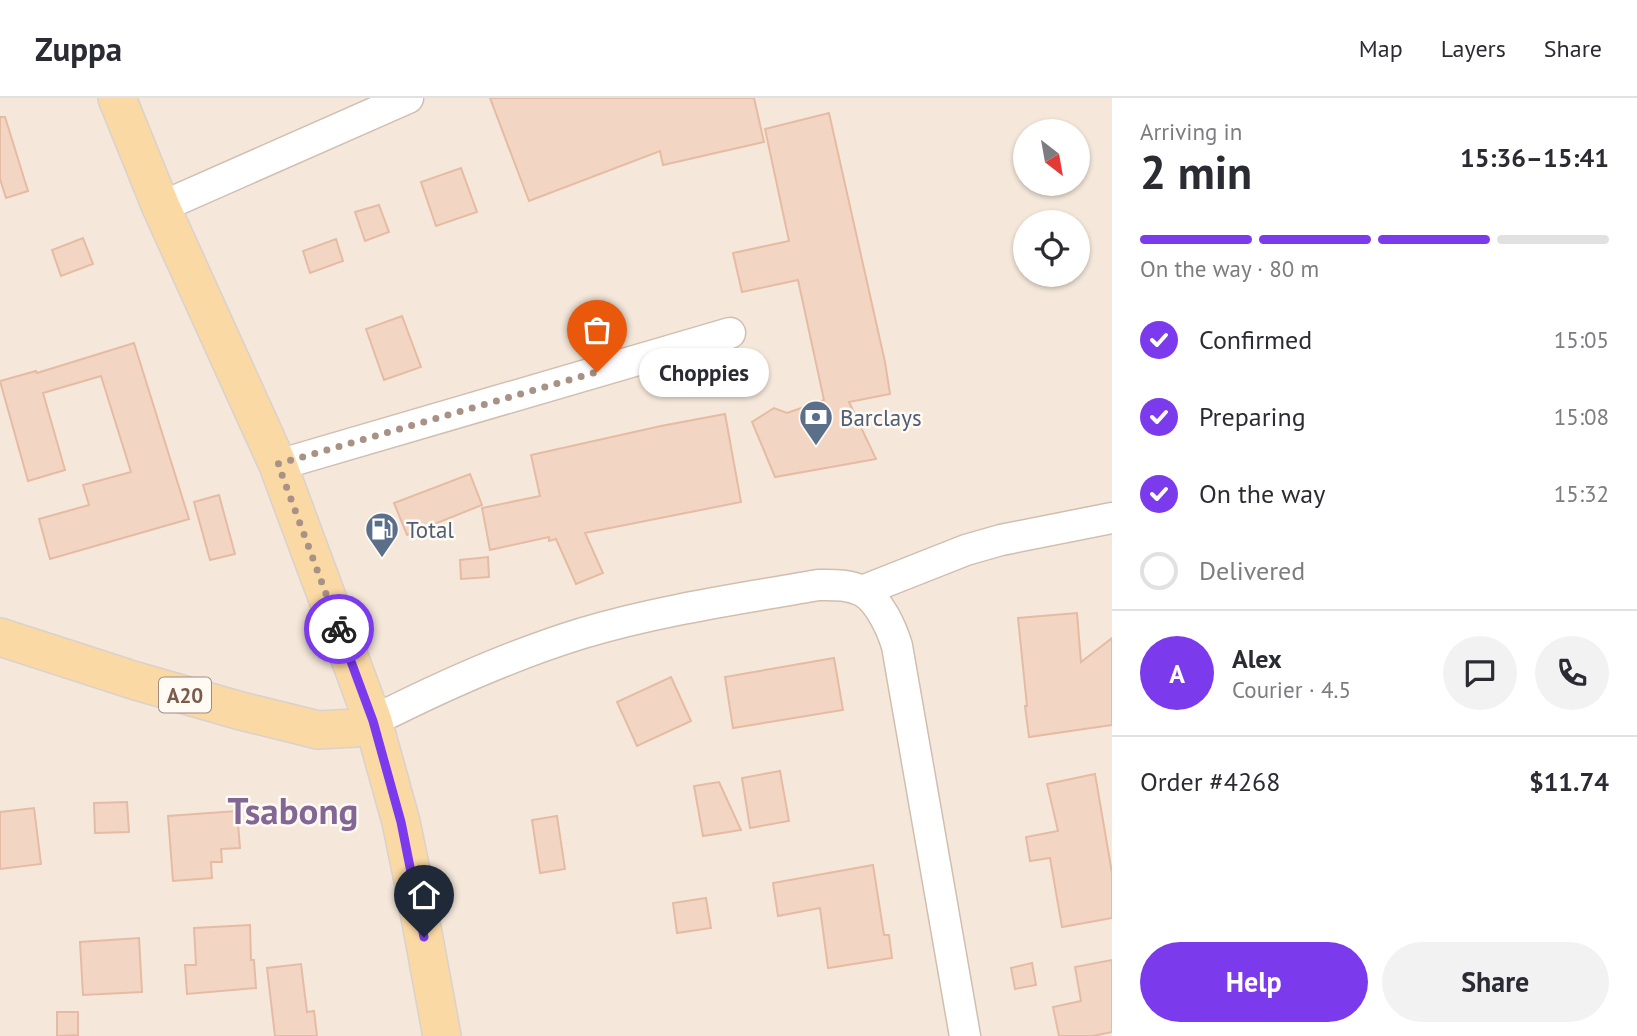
<!DOCTYPE html>
<html lang="en">
<head>
<meta charset="utf-8">
<style>
  :root { --surface:#fff; --page:#f2f2f3; --text:#2b2b33; --muted:#7c7c81; --line:#e1e1e2; --accent:#7c3aed }
  body { margin:0; font-family:"PT Sans",sans-serif; background:var(--page); color:var(--text); height:100vh; display:flex; flex-direction:column; font-size:26px; white-space:nowrap }
  * { box-sizing:border-box; margin:0 }
  p { font-size:23px; color:var(--muted) }
  .icon { flex:none; width:38px; height:38px; fill:none; stroke:currentColor; stroke-width:2; stroke-linecap:round; stroke-linejoin:round }
  .map { position:relative; flex:1; overflow:hidden }
  .panel { display:flex; flex-direction:column; background:var(--surface); width:525px }
  .panel>* { flex:none }
  .needle { width:46px; rotate:149deg }
  .tools { position:absolute; left:1013px; top:21px; display:grid; gap:14px }
  .tools a { display:grid; place-items:center; width:77px; height:77px; border-radius:50%; background:var(--surface); box-shadow:0 2px 5px #0004; font-size:35px }
  .pin { position:absolute; display:grid; place-items:center; width:60px; height:60px; color:#fff; margin:-72px -30px; border-radius:50% 50% 50% 0; rotate:-45deg; box-shadow:0 0 7px #0007 }
  .pin .icon { rotate:45deg }
  .courier { position:absolute; display:grid; place-items:center; width:70px; height:70px; margin:-35px; border:5px solid #7c3aed; border-radius:50%; background:#fff; color:#222; box-shadow:0 2px 9px #0007 }
  .bubble { position:absolute; height:49px; border-radius:24px; background:var(--surface); box-shadow:0 2px 5px #0004; font-size:23px; font-weight:700; line-height:49px; text-align:center }
  .head em { font-style:normal; font-weight:700 }
  .head div { display:flex; flex-direction:column-reverse }
  .head { display:flex; align-items:center; justify-content:space-between; height:119px; padding:0 28px }
  h1 { font-size:46px; font-weight:700; line-height:52px }
  .bar { display:grid; grid-template-columns:repeat(4,1fr); gap:10px 7px; align-content:center; height:84px; padding:0 28px }
  .bar i { height:9px; border-radius:5px; background:var(--line) }
  .bar .on { background:var(--accent) }
  .bar p { grid-column:span 4 }
  .line { display:flex; align-items:center; gap:18px; padding:0 28px; border-top:2px solid var(--line) }
  .line div { flex:1 }
  .round { display:grid; place-items:center; flex:none; width:74px; height:74px; border-radius:37px; background:var(--page) }
  ol { padding:0 28px; list-style:none }
  li { display:flex; align-items:center; gap:21px; height:77px }
  li p { margin-inline-start:auto }
  li .icon { padding:7px; border-radius:50%; background:var(--accent); color:#fff; stroke-width:4 }
  li:last-child { color:var(--muted) }
  li i { width:38px; height:38px; border:4px solid var(--line); border-radius:50% }
  .cta { display:flex; gap:14px; margin-top:auto; padding:14px 28px }
  .cta a { flex:1; height:80px; border-radius:42px; background:var(--accent); color:#fff; font-size:28px; font-weight:700; line-height:80px; text-align:center }
  .cta a+a { background:var(--page); color:var(--text) }
  header { display:flex; align-items:center; gap:42px; box-sizing:border-box; height:98px; padding:0 35px; background:var(--surface); border-bottom:2px solid var(--line) }
  header strong { font-size:33px }
  nav { display:flex; gap:38px; margin-inline-start:auto; font-size:24px }
  main { display:flex; flex:1; min-height:0 }
  .map>svg:first-child { display:block }
  .residential { fill:#f5e8da; fill-rule:evenodd }
  .building { fill:#f3d5c3; stroke:#e6bba3; stroke-width:2 }
  .lines { fill:none; stroke-linecap:round; stroke-linejoin:round }
  .minor-casing { stroke:#d1beb0; stroke-width:33 }
  .major-casing { stroke:#dad1cd; stroke-width:40 }
  .minor { stroke:#fff; stroke-width:30 }
  .major { stroke:#fbd9a5; stroke-width:37 }
  .done { stroke:#a89285; stroke-width:7; stroke-dasharray:0 12.6 }
  .route { stroke:#7c3aed; stroke-width:9 }
  .labels { text-anchor:middle; dominant-baseline:central; stroke-width:5; stroke-linejoin:round; paint-order:stroke }
  .shield { fill:#fffaf3; stroke:#a28b7f; stroke-width:2 }
  .shield-label { font-size:21px; font-weight:bold; fill:#7a5c4d }
  .service-label { font-size:23px; fill:#4e5e75; stroke:#fffaf3; text-anchor:start }
  .town-label { font-size:37px; font-weight:bold; fill:#846695; stroke:#fffaf3 }
</style>
</head>
<body>
<header>
<strong>Zuppa</strong>
<nav><a>Map</a><a>Layers</a><a>Share</a></nav>
</header>
<main>
<div class="map">
<svg width="1112" height="938" viewBox="0 0 1112 938">
  <rect width="100%" height="100%" fill="#fdf6ec"/>
  <path class="residential" d="M0,0H1112V938H0ZM1026,33H1078V86H1026ZM1026,124H1078V177H1026Z"/>
  <path class="building" d="M490,0H754L764,44L663,67L660,53L529,103Z
    M829,15L885,264L890,296L849,304L876,361L775,379L752,324L774,310L787,315L824,302L798,182L742,194L733,155L789,143L765,31Z
    M0,19H5L28,93L6,100L0,81Z
    M461,70L477,114L436,128L421,84Z
    M379,107L389,134L365,143L355,114Z
    M83,140L93,166L61,178L52,152Z
    M336,141L343,163L310,175L303,153Z
    M402,218L421,269L384,282L366,231Z
    M134,245L189,421L50,461L39,421L89,407L83,387L131,374L101,278L43,295L65,372L28,383L0,283L36,273L37,275Z
    M725,316L741,404L585,435L603,475L576,486L556,441L549,443V439L490,452L482,410L540,398L531,357L661,328Z
    M470,376L482,407L407,437L394,405Z
    M219,397L235,456L210,462L194,404Z
    M488,459L489,479L461,481L460,462Z
    M1077,515L1081,564L1112,540V627L1029,639L1025,608H1027L1018,520Z
    M834,560L843,612L733,630L725,579Z
    M671,579L691,623L637,648L617,604Z
    M780,673L789,723L750,730L742,680Z
    M1095,676L1112,775V820L1062,829L1050,760L1030,763L1026,739L1058,733L1047,686Z
    M719,684L741,732L703,738L694,688Z
    M127,704L129,734L95,735L94,705Z
    M34,710L41,766L0,771V714Z
    M237,713L240,750L221,751L222,764H211L212,780L173,783L168,718Z
    M557,718L565,771L540,775L532,722Z
    M873,767L884,837H889L892,860L828,870L820,810L778,818L773,785Z
    M706,800L711,830L677,835L673,805Z
    M250,827L251,862H254L256,890L187,896L185,867H196L194,830Z
    M139,840L142,894L83,897L80,844Z
    M1112,862V934L1093,938H1059L1053,909L1081,903L1075,869Z
    M1032,865L1036,887L1015,891L1011,870Z
    M301,866L307,914L314,913L317,938H275L267,870Z
    M57,914H78V937L57,938Z"/>
  <g class="lines">
    <g class="minor-casing">
      <path id="minor" d="M161,109L408,0
        M278,367L730,235
        M862,493L966,452L1001,442L1112,420
        M373,623C440,589 511,557 583,535C660,512 739,501 818,487C832,487 848,486 862,493C879,502 892,531 897,548L965,938"/>
    </g>
    <g class="major-casing">
      <path id="major" d="M117,0L161,109L278,367L373,623L401,724L415,792L442,938
        M0,539L136,583L241,613L318,632L355,630L373,623"/>
    </g>
    <use href="#minor" class="minor"/>
    <use href="#major" class="major"/>
  </g>
  <g class="lines">
    <path class="done" d="M339,531L278,366L597,274"/>
    <path class="route" d="M339,531L373,623L401,724L424,839"/>
  </g>
  <defs>
    <g id="bank-pin" transform="scale(1.75)"><path d="M0 17L-7.5 6A9.5 9.5 0 1 1 7.5 6Z" fill="#5c6f8a" stroke="#fffaf3"/><path d="M-6-4H6V4H-6ZM0-2.3a2.3 2.3 0 1 0 0 4.6a2.3 2.3 0 1 0 0-4.6Z" fill="#fff"/></g>
    <g id="fuel-pin" transform="scale(1.75)"><path d="M0 17L-7.5 6A9.5 9.5 0 1 1 7.5 6Z" fill="#5c6f8a" stroke="#fffaf3"/><path d="M-5.5-6h7V0h2V4h1.3V-2.5L3-4.5l.8-.8L6-3V5H2.5V1h-1V6h-7ZM-4.2-4.7v3.2H.2V-4.7Z" fill="#fff"/></g>
  </defs>
  <g fill-rule="evenodd">
    <use href="#bank-pin" x="816" y="319"/>
    <use href="#fuel-pin" x="382" y="431"/>
  </g>
  <g class="labels">
    <rect class="shield" x="159" y="579.5" width="52" height="35" rx="5"/>
    <g class="shield-label">
      <text x="185" y="597">A20</text>
    </g>
    <g class="service-label">
      <text x="840" y="319">Barclays</text>
      <text x="406" y="431">Total</text>
    </g>
    <g class="town-label">
      <text x="293" y="712">Tsabong</text>
    </g>
  </g>
</svg>
<div class="tools">
<a><svg class="needle" viewBox="-14 -14 28 28"><path d="M0-13l5 13h-10z" fill="#e53935"/><path d="M0 13l5-13h-10z" fill="#7c7c81"/></svg></a>
<a><svg class="icon" aria-label="locate" viewBox="0 0 24 24"><circle cx="12" cy="12" r="6"/><path d="M12 2v4M12 18v4M2 12h4M18 12h4"/></svg></a>
</div>
<div class="pin" style="left:597px;top:274px;background:#ea580c"><svg class="icon" aria-label="bag" viewBox="0 0 24 24"><path d="M5 8h14l-1 12H6zM9 8a3 3 0 0 1 6 0"/></svg></div>
<div class="pin" style="left:424px;top:839px;background:#1f2937"><svg class="icon" aria-label="home" viewBox="0 0 24 24"><path d="M3 11l9-7 9 7M6 9v11h12V9"/></svg></div>
<div class="courier" style="left:339px;top:531px"><svg class="icon" aria-label="bike" viewBox="0 0 24 24"><circle cx="6" cy="16" r="4"/><circle cx="18" cy="16" r="4"/><path d="M6 16l4-8h5l3 8M10 8l3 8H6M13 5h3"/></svg></div>
<div class="bubble" style="left:639px;top:250px;width:130px">Choppies</div>
</div>
<section class="panel">
<div class="head"><div><h1>2 min</h1><p>Arriving in</p></div><em>15:36–15:41</em></div>
<div class="bar"><i class="on"></i><i class="on"></i><i class="on"></i><i></i><p>On the way · 80 m</p></div>
<ol>
<li><svg class="icon" aria-label="check" viewBox="0 0 24 24"><path d="M5 12l5 5 9-10"/></svg>Confirmed<p>15:05</p></li>
<li><svg class="icon" aria-label="check" viewBox="0 0 24 24"><path d="M5 12l5 5 9-10"/></svg>Preparing<p>15:08</p></li>
<li><svg class="icon" aria-label="check" viewBox="0 0 24 24"><path d="M5 12l5 5 9-10"/></svg>On the way<p>15:32</p></li>
<li><i></i>Delivered</li>
</ol>
<div class="line" style="height:126px"><b class="round" style="background:var(--accent);color:#fff">A</b><div><b>Alex</b><p>Courier · 4.5</p></div><a class="round"><svg class="icon" aria-label="chat" viewBox="0 0 24 24"><path d="M4 5h16v11H9l-5 4z"/></svg></a><a class="round"><svg class="icon" aria-label="phone" viewBox="0 0 24 24"><path d="M5 4h4l2 5-3 2q2 4 5 5l2-3 5 2v4C11 20 4 13 5 4z"/></svg></a></div>
<div class="line" style="height:91px"><div>Order #4268</div><b>$11.74</b></div>
<div class="cta"><a>Help</a><a>Share</a></div>
</section>
</main>
</body>
</html>
